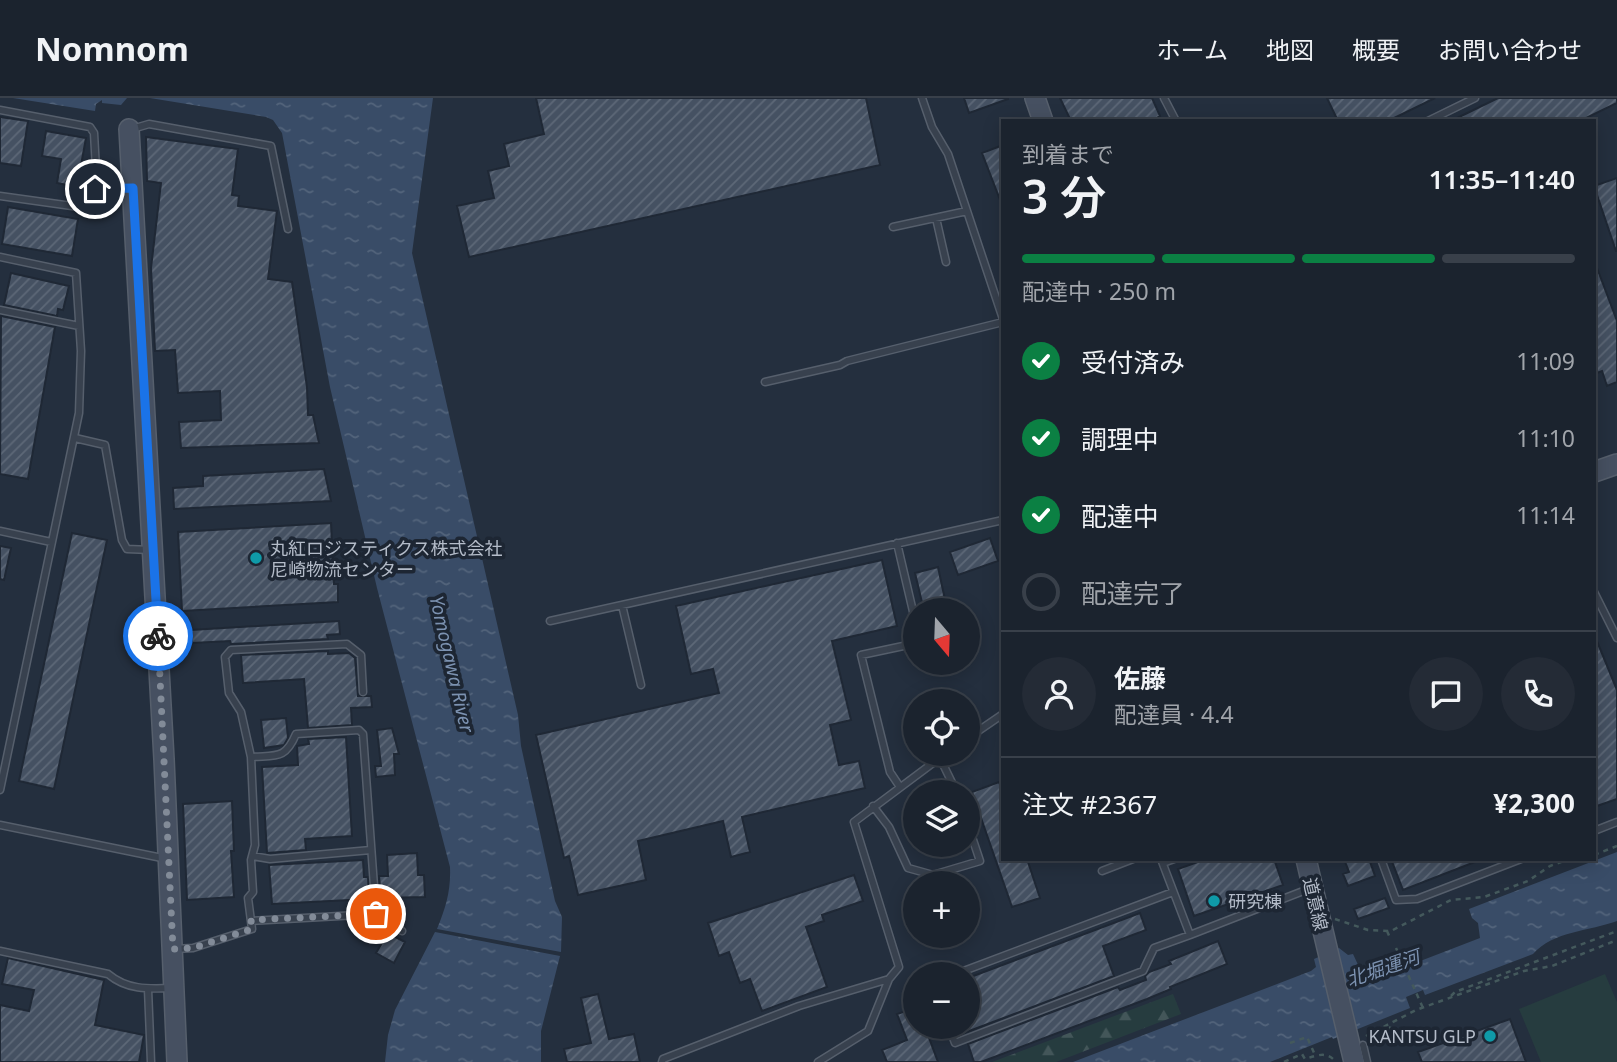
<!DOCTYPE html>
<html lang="ja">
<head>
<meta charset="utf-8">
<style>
  :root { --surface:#1b232e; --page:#242b36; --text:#f1f3f6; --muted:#a0a4aa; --line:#39404a; --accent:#0b8043 }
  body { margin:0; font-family:"Noto Sans","Noto Sans JP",sans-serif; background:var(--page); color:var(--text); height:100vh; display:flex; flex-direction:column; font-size:26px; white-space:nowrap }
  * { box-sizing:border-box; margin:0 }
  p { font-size:23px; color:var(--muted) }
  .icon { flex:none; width:38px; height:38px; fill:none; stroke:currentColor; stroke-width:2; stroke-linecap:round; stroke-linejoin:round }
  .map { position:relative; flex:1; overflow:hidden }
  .drawer { position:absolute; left:1001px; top:21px; width:595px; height:742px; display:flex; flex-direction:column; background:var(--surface); border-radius:0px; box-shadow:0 4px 18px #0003,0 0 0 2px var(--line) }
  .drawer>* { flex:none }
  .needle { width:46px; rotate:161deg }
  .fabs { position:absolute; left:903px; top:500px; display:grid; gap:14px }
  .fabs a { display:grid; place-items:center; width:77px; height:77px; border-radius:50%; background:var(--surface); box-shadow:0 4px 18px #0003,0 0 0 2px var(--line); font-size:35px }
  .pin { position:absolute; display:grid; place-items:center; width:60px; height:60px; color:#fff; margin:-30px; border:4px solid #fff; border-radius:50%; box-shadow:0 2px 7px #0007 }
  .courier { position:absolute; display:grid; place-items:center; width:70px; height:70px; margin:-35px; border:5px solid #1a73e8; border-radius:50%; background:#fff; color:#222; box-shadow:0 2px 9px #0007 }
  .head em { font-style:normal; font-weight:600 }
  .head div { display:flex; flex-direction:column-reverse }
  .head { display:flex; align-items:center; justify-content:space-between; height:119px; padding:0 21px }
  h1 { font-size:46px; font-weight:600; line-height:52px }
  .bar { display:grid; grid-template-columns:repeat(4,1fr); gap:10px 7px; align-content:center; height:84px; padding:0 21px }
  .bar i { height:9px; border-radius:5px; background:var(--line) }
  .bar .selected { background:var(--accent) }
  .bar p { grid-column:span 4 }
  .line { display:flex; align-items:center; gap:18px; padding:0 21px; border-top:2px solid var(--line) }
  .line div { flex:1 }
  .round { display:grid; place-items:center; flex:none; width:74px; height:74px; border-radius:37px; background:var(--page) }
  ol { padding:0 21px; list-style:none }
  li { display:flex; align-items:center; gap:21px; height:77px }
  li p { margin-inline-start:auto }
  li .icon { padding:7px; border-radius:50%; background:var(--accent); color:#fff; stroke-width:4 }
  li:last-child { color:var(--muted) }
  li i { width:38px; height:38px; border:4px solid var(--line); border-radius:50% }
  header { display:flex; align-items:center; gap:42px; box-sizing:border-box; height:98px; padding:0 35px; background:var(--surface); border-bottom:2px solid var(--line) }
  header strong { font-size:33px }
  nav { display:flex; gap:38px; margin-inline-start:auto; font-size:24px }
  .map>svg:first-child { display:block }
  .green { fill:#263c3f }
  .forest { fill:url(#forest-firs) }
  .water { fill:url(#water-ripples) }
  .building { fill:url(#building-hatch); stroke:#1f2835; stroke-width:2 }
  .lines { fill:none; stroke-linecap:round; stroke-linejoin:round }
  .lane-casing { stroke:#565f6c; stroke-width:9 }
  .secondary-casing { stroke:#565f6c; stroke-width:22 }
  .path { stroke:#44595c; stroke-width:2.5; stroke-dasharray:5 5; stroke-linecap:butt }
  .lane { stroke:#38414e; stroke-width:6 }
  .secondary { stroke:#465061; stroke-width:19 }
  .done { stroke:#828b98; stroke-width:7; stroke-dasharray:0 12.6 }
  .route { stroke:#1a73e8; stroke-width:9 }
  .culture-dot { fill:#0f9aa8; stroke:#1d2633; stroke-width:2.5 }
  .labels { text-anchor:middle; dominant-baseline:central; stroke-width:7; stroke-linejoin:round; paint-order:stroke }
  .poi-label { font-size:18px; fill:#b4bcc9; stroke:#1d2633; text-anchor:start }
  .street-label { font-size:18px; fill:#b4bcc9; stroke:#1d2633 }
  .water-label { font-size:19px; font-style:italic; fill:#7c92b1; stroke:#1d2633 }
</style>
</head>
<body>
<header>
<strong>Nomnom</strong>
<nav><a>ホーム</a><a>地図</a><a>概要</a><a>お問い合わせ</a></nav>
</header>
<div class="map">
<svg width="1617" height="964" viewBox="0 0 1617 964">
  <defs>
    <pattern id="forest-firs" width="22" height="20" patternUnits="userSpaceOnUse" patternTransform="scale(1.75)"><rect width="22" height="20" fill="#263c3f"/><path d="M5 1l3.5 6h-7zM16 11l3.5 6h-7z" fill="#435659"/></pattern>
    <pattern id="water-ripples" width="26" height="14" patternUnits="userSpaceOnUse" patternTransform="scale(1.75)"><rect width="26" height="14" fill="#394c67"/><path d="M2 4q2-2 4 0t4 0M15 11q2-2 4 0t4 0" fill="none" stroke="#53647b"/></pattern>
    <pattern id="building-hatch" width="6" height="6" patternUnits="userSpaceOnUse" patternTransform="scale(1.75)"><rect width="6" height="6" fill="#455162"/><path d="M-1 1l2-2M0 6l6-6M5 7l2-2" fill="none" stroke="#5d6877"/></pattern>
  </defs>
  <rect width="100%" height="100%" fill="#242f3e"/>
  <path class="green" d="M1605,876L1617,904V964H1541L1519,911Z"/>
  <path class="forest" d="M1173,896L1181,916L1056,964H992Z"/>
  <path class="water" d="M13,0H127L121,7L102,5V2L96,6L95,13Z
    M150,0H433L412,155L518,617L521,648L555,803L562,819L561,854L437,831C446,809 451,792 450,769L377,490L330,289L282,35L273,22L266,19Z
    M1617,754V823C1590,833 1553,833 1533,856L1425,897L1423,892L1406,899L1410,910L1333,941L1332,939L1270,964H1073L1311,873L1316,869L1314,861L1339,850L1348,857L1353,856L1359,869L1390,858L1397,872L1480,840L1478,825L1472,820L1469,811Z
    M435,834L560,858L541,933V964H385L388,937L395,912Z"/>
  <path class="building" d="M536,0H866L880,67L469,159L457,108L494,100L488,73L509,68L504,46L544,36Z
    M964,0H1008V1L969,15Z
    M1060,0H1152L1160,18L1151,23H1071Z
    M1327,0H1435L1388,23H1338Z
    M1498,0H1617V5L1580,23H1451Z
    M0,19L28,23L21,68L0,65Z
    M46,33L86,40L77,89L57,85L61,61L42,58Z
    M146,39L238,51L232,97L239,98L238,108L277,113L268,181L292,184L307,289L308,317H313L319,345L181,350L179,324L221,322L220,293L178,295L175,252L155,253L151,170L161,85L147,83Z
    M1003,47V107H1002L982,55Z
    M1617,80V153H1616L1594,88Z
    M8,109L78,121L72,158L2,146Z
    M1594,162L1617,223V284L1607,288L1602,273L1594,276Z
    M11,175L69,188L63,212L58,211L57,218L4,207Z
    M1,218L55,229L28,381L0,376Z
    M324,371L331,403L174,411L173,390L203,388V378Z
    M331,425L334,486H338V504L182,513L178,434Z
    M72,435L107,442L54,691L19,683Z
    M990,440L998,463L958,477L950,454Z
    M0,448L11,450L4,482L0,481Z
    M882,462L897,528L832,543L851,622L830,627L839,667L859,663L865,690L742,719L750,754L731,759L723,723L638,743L646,782L578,797L569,758L564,760L536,637L719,595L713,571L691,576L676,508Z
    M938,469L947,511L924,513L915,475Z
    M339,523L340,536L327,537L328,541L231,546L230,543L192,545L191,532Z
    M1594,536L1617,592V701L1594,709Z
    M328,553V556L349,555L355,560L358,598H371L372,609L351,610L352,627L308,630L304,581L243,585L241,557Z
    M286,620L288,640L284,647L264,650L261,622Z
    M392,630L399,656H394L395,677L376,679L375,668H381L377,632Z
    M346,639L352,738L305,741L306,752L267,755L262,669L298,667L297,648L309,646L308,641Z
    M999,684L1003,694V761H1027L1040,800L1012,809L972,694Z
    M232,703L234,753H231L234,799L187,802L183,706Z
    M417,755L418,777H424L425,799L381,800L379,778H388L387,757Z
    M1206,761H1274L1283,787L1194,818L1178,771Z
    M1344,761H1369L1375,778L1348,788L1343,776L1349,774Z
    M1391,761H1480V762L1403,792Z
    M363,762L364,779H368L369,801L272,806L269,767Z
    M854,777L863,803L822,817L824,823L806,829L827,889L762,913L750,881L740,885L729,854L719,858L708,825Z
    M1385,800L1389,810L1358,821L1354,811Z
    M1140,815L1146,832L1103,848L1114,878L964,935L962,929H968V880Z
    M388,835L405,844L394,865L376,855Z
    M1218,843L1227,866L1170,889L1171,891L1147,901L981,964H974L968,946L1118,889L1120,892L1146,882L1145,878L1149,874L1171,866L1169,863Z
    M8,860L104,882L95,927L144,937L139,964H0V907L29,913L34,892L2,886Z
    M598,896L609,941L634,936L640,964H567L564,951L591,945L581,900Z
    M915,910V929H925L938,964H887L882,952L907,942L897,916Z
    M1510,921L1526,964H1422L1418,954Z"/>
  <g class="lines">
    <g class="lane-casing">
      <path id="lane" d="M922,0L932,29L948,56L1003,221
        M1164,0L1176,23
        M0,12L90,29L94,35L96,71L105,91
        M1428,23L1475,0
        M132,31L149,26L271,48L288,131
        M0,98L79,109L95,91L131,90
        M936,120L946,164
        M893,129L967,113
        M0,159L76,175L81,253L79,315L0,692
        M0,212L79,228
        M765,284L840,267L847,263L1003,224
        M75,340L105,347L122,442L127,451L151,452
        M0,433L51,444
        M897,445L915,522
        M1594,494L1617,540
        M622,507L641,587
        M550,523L1003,422
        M968,640L1003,616
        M251,659C276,657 285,662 296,636L359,632L363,636L376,816
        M940,660L957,695
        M900,689L890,674L861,557L908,547L915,533
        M873,708L889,729L908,770L933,777L980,763L968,727
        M0,727L167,761
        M1594,733L1617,724
        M252,758L270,761L371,752
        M1161,761L1190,837L1311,790
        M1381,761L1396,802L1417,801L1521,761
        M1163,765L1174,761
        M1102,773L1133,761
        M251,823L376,816L402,833
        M174,851L193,850L252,831L248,800L253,794L251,762L255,747L251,659L241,614L229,595L225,559L231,552L347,546L361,557L363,594
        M0,853L108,876C127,892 148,891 172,890
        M953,877L1173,794
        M148,891L151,964
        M949,929L955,945L1143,873L1154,850L1190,837
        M1363,947L1367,964
        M662,964L663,961L799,908L889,881
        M818,964L868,933L889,881L899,869L854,724L945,656"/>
    </g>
    <g class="secondary-casing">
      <path id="secondary" d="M1035,0L1043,23
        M129,31L164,661L177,964
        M1594,374L1617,366
        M1306,761L1354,964"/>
    </g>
    <path class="path" d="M1594,757L1617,748
      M1335,821L1368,832L1391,833L1451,802L1484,799L1528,783L1550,768L1569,761
      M1387,833L1390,840
      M1396,850L1423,910
      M1451,898L1455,894L1617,833
      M1366,938L1416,912L1524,873L1552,868L1617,842
      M1373,943L1389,936L1391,924
      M1290,945L1307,939L1315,957
      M1284,964L1302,956L1305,961C1318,957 1327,953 1336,964"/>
    <use href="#lane" class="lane"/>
    <use href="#secondary" class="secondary"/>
  </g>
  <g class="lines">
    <path class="done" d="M158,538L173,851L193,850L252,831L251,822L376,816"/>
    <path class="route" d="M95,91L133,90L158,538"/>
  </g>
  <g class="culture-dot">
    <circle cx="256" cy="460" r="7"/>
    <circle cx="1214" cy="803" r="7"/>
    <circle cx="1490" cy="938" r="7"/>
  </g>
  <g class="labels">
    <g class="poi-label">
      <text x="270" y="450">丸紅ロジスティクス株式会社<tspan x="270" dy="21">尼崎物流センター</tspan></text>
      <text x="1228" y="803">研究棟</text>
      <text x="1476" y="938" text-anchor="end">KANTSU GLP</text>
    </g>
    <g class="street-label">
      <text transform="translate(1316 806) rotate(77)">道意線</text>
    </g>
    <g class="water-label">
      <text transform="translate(452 566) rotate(77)">Yomogawa River</text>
      <text transform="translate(1383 870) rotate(-19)">北堀運河</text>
    </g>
  </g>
</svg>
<div class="fabs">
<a><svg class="needle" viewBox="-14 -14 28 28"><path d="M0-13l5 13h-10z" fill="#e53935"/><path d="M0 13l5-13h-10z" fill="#a0a4aa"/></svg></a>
<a><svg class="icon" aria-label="locate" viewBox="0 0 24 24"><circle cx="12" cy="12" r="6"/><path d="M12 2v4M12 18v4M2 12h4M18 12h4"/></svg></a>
<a><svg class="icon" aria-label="layers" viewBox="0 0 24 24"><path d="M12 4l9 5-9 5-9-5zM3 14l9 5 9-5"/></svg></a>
<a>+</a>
<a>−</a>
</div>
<div class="pin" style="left:376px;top:816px;background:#ea580c"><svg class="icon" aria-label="bag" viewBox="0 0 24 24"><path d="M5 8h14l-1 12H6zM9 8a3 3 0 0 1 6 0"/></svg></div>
<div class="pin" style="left:95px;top:91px;background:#1f2937"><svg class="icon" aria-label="home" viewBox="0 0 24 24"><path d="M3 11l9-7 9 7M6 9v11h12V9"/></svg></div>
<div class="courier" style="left:158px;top:538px"><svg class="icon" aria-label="bike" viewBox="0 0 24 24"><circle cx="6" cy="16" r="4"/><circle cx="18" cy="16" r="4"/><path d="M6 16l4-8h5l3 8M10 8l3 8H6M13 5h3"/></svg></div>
<section class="drawer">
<div class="head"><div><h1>3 分</h1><p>到着まで</p></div><em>11:35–11:40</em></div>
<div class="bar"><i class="selected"></i><i class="selected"></i><i class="selected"></i><i></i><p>配達中 · 250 m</p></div>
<ol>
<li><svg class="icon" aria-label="check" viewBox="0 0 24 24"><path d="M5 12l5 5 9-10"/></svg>受付済み<p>11:09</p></li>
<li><svg class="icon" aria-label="check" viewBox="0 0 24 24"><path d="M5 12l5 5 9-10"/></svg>調理中<p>11:10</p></li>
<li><svg class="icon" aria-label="check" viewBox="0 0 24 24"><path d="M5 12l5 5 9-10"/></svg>配達中<p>11:14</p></li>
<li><i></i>配達完了</li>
</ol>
<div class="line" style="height:126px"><a class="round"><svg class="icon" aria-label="person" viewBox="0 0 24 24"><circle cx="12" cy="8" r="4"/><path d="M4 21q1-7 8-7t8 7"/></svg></a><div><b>佐藤</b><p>配達員 · 4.4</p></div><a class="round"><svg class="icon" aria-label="chat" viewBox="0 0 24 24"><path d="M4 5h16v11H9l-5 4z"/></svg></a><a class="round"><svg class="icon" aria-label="phone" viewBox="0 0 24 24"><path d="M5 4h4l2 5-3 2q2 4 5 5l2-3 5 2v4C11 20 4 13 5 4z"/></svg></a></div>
<div class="line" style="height:91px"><div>注文 #2367</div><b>¥2,300</b></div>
</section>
</div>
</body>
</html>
